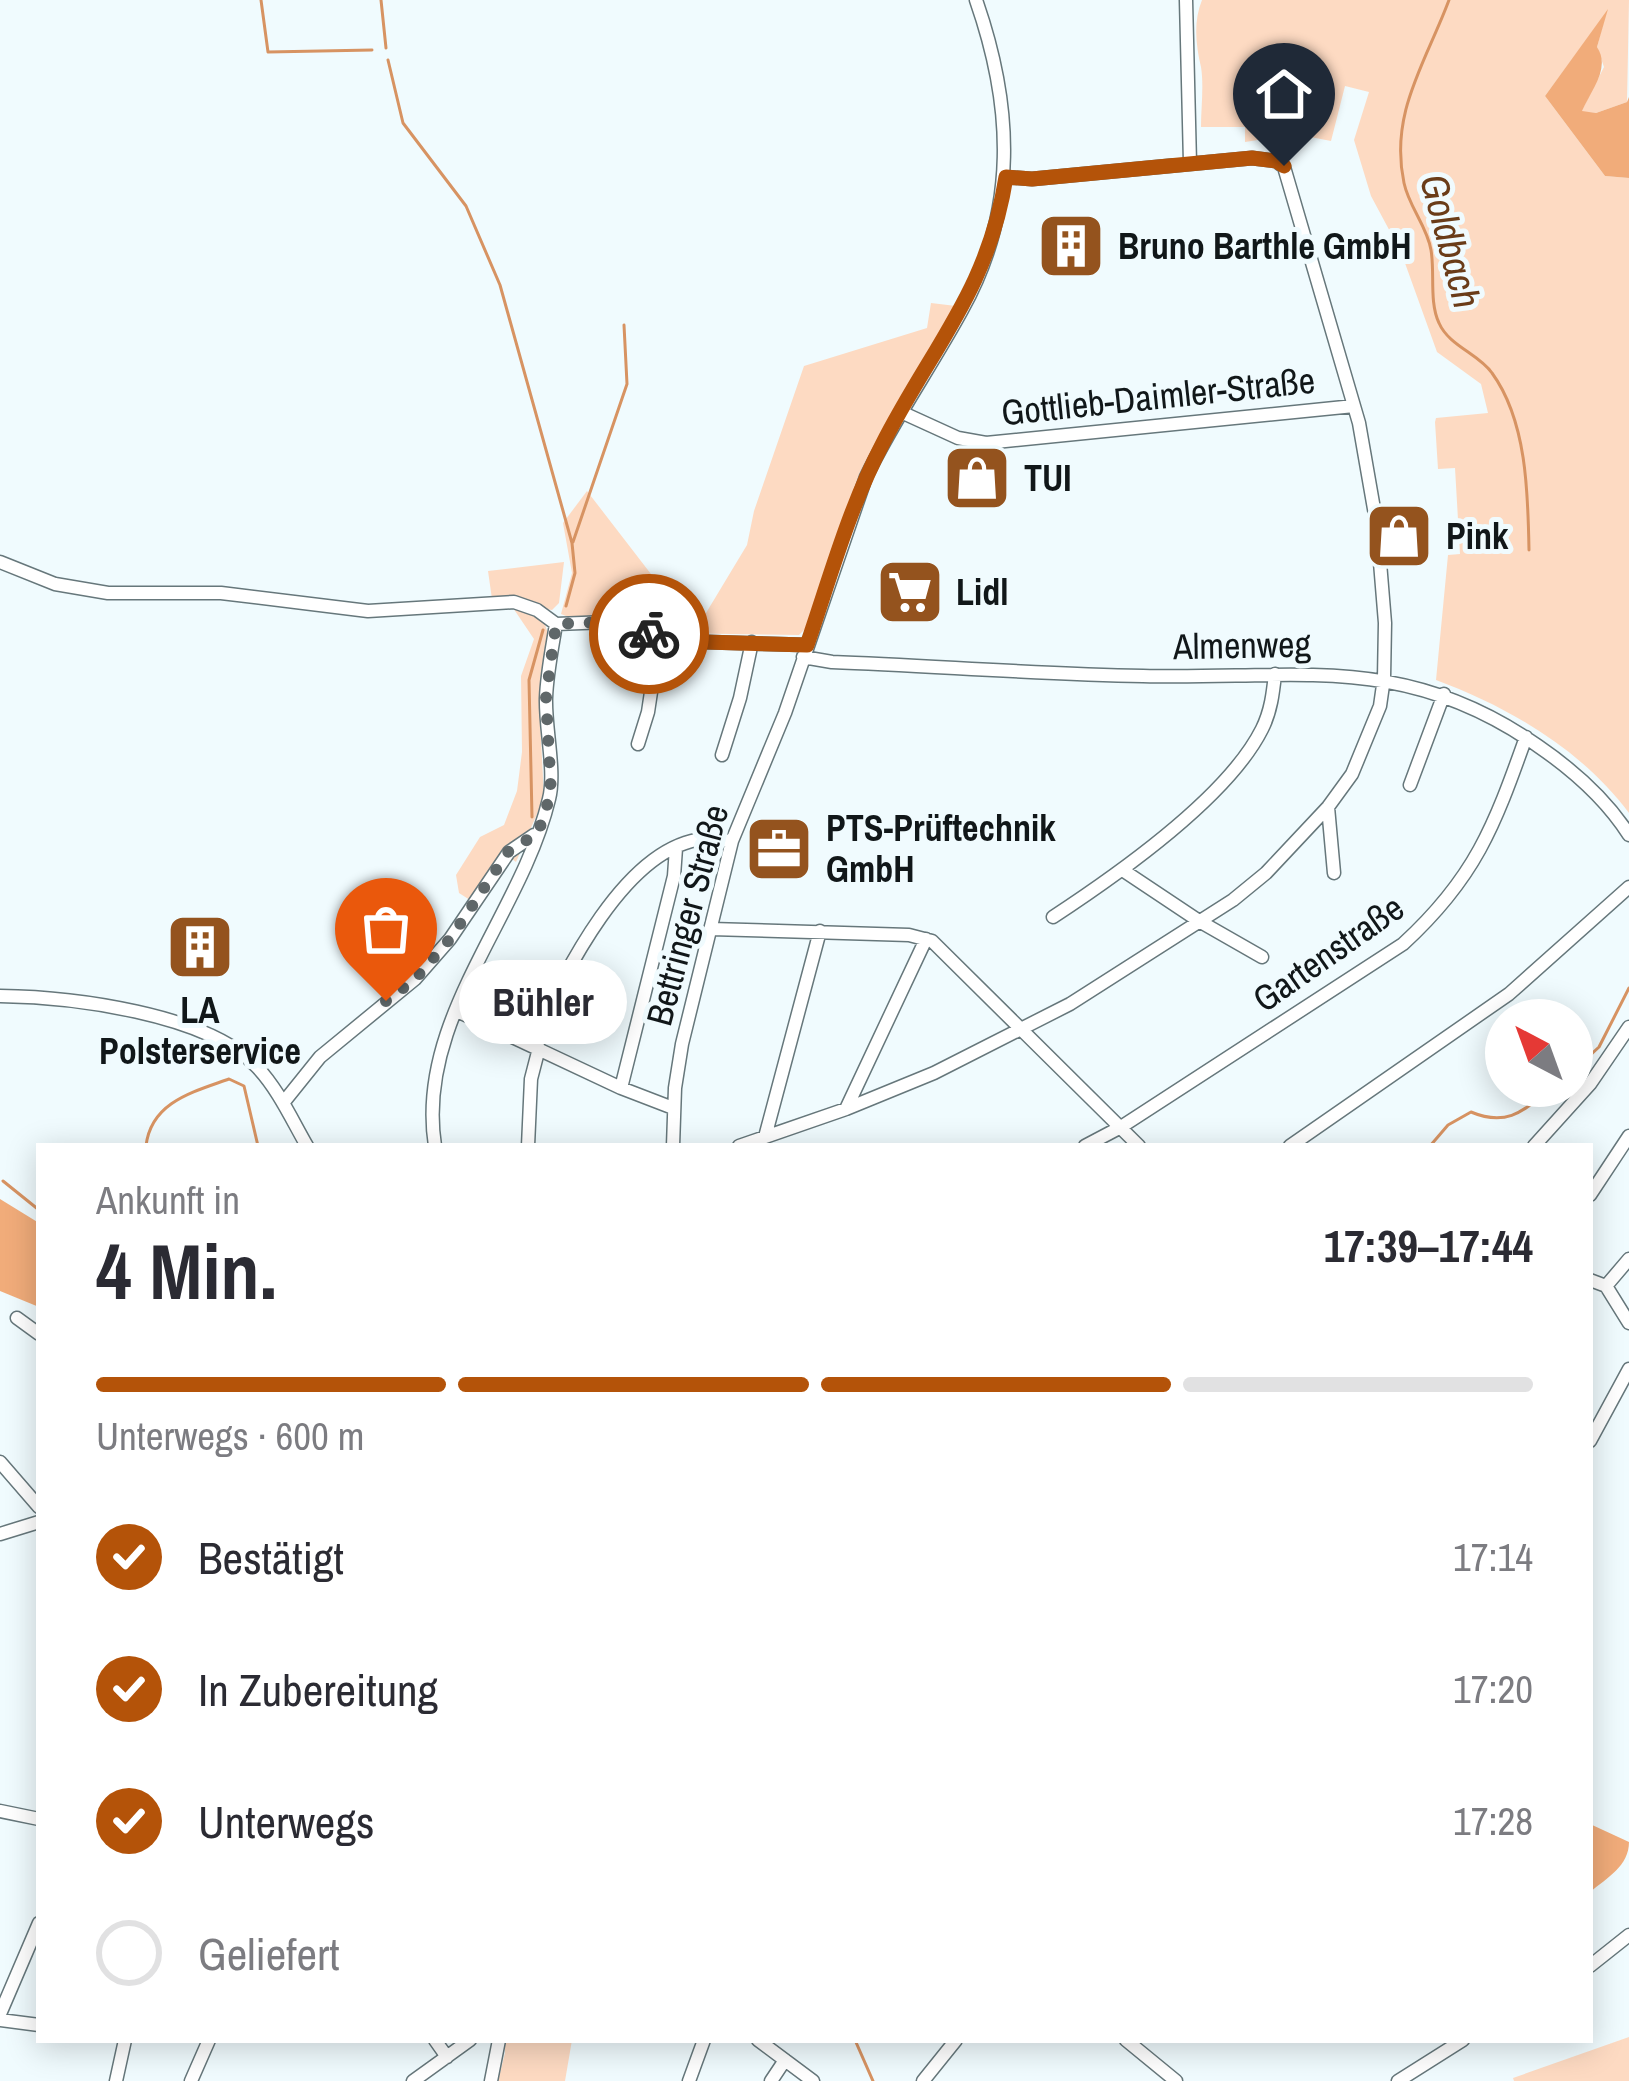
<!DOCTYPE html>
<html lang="de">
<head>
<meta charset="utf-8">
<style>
  :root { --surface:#fff; --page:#f7f7f7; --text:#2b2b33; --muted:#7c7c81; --line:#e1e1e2; --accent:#b45309 }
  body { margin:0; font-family:"Archivo Narrow",sans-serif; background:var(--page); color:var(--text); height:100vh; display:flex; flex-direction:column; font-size:45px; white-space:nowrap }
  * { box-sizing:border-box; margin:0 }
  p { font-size:39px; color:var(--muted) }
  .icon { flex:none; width:66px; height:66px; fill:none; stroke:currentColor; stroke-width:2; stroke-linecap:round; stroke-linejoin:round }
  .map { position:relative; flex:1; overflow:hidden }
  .panel { position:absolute; left:36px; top:1143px; width:1557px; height:900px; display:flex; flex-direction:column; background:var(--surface); border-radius:0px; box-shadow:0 6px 30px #0003 }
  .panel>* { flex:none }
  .needle { width:78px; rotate:319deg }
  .buttons { position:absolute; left:1485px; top:999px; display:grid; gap:24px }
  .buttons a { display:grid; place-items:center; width:108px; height:108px; border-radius:50%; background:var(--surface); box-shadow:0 6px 30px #0003; font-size:60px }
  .pin { position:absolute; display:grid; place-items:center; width:102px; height:102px; color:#fff; margin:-123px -51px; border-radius:50% 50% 50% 0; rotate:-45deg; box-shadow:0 0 12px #0007 }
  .pin .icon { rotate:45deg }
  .courier { position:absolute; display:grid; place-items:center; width:120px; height:120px; margin:-60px; border:9px solid #b45309; border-radius:50%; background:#fff; color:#222; box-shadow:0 3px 15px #0007 }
  .bubble { position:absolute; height:84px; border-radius:42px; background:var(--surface); box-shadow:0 6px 30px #0003; font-size:39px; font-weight:800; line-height:84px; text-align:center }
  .overview em { font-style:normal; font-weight:800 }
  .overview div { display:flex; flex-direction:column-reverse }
  .overview { display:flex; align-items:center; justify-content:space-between; height:204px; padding:0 60px }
  h1 { font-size:78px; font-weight:800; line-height:90px }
  .bar { display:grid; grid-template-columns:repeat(4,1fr); gap:18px 12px; align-content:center; height:144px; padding:0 60px }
  .bar i { height:15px; border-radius:9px; background:var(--line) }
  .bar .selected { background:var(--accent) }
  .bar p { grid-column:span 4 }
  ol { padding:0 60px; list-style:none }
  li { display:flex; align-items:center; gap:36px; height:132px }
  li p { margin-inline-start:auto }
  li .icon { padding:12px; border-radius:50%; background:var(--accent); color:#fff; stroke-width:4 }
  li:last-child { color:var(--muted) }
  li i { width:66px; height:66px; border:6px solid var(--line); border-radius:50% }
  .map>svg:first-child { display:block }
  .green { fill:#fddac2 }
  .forest { fill:#f1ac7a }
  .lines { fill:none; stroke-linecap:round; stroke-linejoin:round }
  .stream { stroke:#d79362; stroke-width:3 }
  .minor-casing { stroke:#66777b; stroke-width:15 }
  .minor { stroke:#fff; stroke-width:12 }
  .done { stroke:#5f6769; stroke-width:12; stroke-dasharray:0 21.6 }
  .route { stroke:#b45309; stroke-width:15 }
  .labels { text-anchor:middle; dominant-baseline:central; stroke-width:10; stroke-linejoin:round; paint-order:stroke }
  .poi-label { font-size:36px; font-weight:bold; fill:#111719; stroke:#f0fbfe; text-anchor:start }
  .street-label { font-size:36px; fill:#111719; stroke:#f0fbfe }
  .water-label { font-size:39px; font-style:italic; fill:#6a3c18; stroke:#f0fbfe }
</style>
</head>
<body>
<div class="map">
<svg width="1629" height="2081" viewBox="0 0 1629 2081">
  <rect width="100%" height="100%" fill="#f0fbfe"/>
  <path class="green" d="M1202,0H1629L1627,102L1596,113L1581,112L1604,67L1597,47L1606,13L1545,96L1605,176L1629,178V813C1582,750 1509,707 1436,680L1448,555L1460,554L1455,468L1438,469L1435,422L1436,418L1488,413L1481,384L1437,352L1401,252L1371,196L1354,140L1369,92L1345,86L1331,141L1295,134L1245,142V127H1201C1201,108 1204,86 1201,67C1196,46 1193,22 1202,0Z
    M931,303L956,306L865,466L805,629L799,635L665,633L617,617L571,618L561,614L572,573L563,523L587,491L671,600L706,613L747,545L754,511L804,366L927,328Z
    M564,562L559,603L552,610L492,599L488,571Z
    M511,605L528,609L544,622L549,636L539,699L544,798L516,862L504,853L473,902L459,893L456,875L480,837L504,825L517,791L522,752L521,676L534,639Z
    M1629,2037V2081H1514L1513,2078Z
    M504,2040H572L565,2081H498L505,2053Z"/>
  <path class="forest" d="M1608,9L1597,47C1611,68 1591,90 1582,111L1596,113L1627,102L1629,97V178L1605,176L1545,96Z
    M0,1199L39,1223V1307L0,1291Z
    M1590,1824L1629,1842C1629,1866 1607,1878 1590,1892Z"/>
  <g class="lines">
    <path class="stream" d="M261,0L268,52L372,50
      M381,0L386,48
      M1449,0C1426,62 1389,113 1404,183C1409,207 1427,226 1431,250C1435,273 1429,302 1439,323C1449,346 1479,354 1492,373C1527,421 1528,494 1529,550
      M388,60L403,123L466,206L500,285L572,543L575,573L566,606
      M573,542L627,384L624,325
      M532,817L529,680L543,630
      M1572,1072L1599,1047L1629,988
      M146,1146C151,1102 193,1092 229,1079L244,1086L258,1146
      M1430,1146L1448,1125L1471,1112C1509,1128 1525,1109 1554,1086
      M3,1181L39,1210
      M855,2040L873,2081"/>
    <g class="minor-casing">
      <path id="minor" d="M1186,0L1190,163
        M901,412L958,438L986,443L1354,406
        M0,562L55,584L108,593H221L368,611L514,602L537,610L556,624
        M556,624L608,622L672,641L807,645
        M803,657L832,662C935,666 1039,674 1143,676C1296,680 1402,651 1538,746C1573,770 1606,799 1629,835
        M638,744L648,712L659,639
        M722,755L740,698L752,642
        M1410,785L1444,694
        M1328,807L1334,873
        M1124,871L1199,921L1262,957
        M1053,917C1117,875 1228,797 1262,729C1271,711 1273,693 1275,674
        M711,929L909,935L932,941L1139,1146
        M0,996C71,997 207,1013 257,1067C278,1089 292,1120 307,1146
        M457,1011L621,1088L673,1108
        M531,1044C561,981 623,846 704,839C713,838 723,841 732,841
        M621,1088L674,876L676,848
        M283,1103L320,1057L415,979L450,939L509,852L534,835
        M846,1109L926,939
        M765,1137L820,931
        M435,1146C415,1020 521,916 549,799C556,772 545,728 546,698C547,673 552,649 556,624
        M528,1146L531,1079L539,1048
        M673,1146L675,1088L682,1044L732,841L785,713L866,477C894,419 931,367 962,310C1018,209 1013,106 976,0
        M739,1146L846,1109L934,1073L1070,1004L1233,900L1266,873L1328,807L1352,774L1380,706L1384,678L1385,623L1377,526L1359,423L1284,167L1276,161L1252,158L1032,179L1006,177
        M1085,1146L1121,1127L1403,944C1475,878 1494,827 1526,737
        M1290,1146L1509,994L1629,887
        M1534,1146L1590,1084L1629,1027
        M1590,1195L1629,1136
        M1590,1280L1606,1286L1629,1323
        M1606,1286L1629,1259
        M17,1318L39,1334
        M1590,1441L1629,1369
        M0,1462L39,1507
        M0,1534L39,1522
        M0,1811L39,1819
        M1590,1966L1629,1935
        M0,2014L39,1923
        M0,2020L39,2025
        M435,2040L447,2057
        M758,2040L813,2081
        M1126,2040L1176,2081
        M116,2081L125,2040
        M191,2081L209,2040
        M413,2081L470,2040
        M491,2081L499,2040
        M689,2081L704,2040
        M771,2081L785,2060
        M923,2081L956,2040
        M1398,2081L1463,2040"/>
    </g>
    <use href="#minor" class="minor"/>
  </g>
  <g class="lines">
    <path class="done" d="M386,1001L415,979L450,939L508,852L538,833L551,793L546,697L556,624L608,622L649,634"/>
    <path class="route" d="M649,634L672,641L807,645C830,578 849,508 882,445C931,348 988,291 1006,177L1032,179L1252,158L1276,161L1284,166"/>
  </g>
  <defs>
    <g id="building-square" transform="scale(3.45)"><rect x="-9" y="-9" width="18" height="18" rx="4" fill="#94531e" stroke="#f0fbfe"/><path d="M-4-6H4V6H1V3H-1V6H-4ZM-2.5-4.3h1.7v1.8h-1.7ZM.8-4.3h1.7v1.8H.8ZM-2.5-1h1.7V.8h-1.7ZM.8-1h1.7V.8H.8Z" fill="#fff"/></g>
    <g id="shop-square" transform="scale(3.45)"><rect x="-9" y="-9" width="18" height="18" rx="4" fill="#94531e" stroke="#f0fbfe"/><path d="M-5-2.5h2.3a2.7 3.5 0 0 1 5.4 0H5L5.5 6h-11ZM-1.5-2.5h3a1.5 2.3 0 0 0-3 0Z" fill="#fff"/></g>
    <g id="supermarket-square" transform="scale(3.45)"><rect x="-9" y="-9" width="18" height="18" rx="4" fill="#94531e" stroke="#f0fbfe"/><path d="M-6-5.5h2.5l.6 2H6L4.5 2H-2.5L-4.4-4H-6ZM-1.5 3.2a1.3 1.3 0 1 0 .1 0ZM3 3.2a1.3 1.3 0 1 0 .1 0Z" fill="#fff"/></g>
    <g id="office-square" transform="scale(3.45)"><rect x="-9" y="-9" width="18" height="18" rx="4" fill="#94531e" stroke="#f0fbfe"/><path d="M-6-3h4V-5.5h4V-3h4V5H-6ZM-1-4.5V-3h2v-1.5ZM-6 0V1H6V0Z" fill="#fff"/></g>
  </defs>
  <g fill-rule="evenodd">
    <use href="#building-square" x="1071" y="246"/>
    <use href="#shop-square" x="977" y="478"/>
    <use href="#shop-square" x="1399" y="536"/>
    <use href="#supermarket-square" x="910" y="592"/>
    <use href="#office-square" x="779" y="849"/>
    <use href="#building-square" x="200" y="947"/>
  </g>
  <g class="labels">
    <g class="poi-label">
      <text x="1118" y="246">Bruno Barthle GmbH</text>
      <text x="1024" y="478">TUI</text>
      <text x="1446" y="536">Pink</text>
      <text x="956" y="592">Lidl</text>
      <text x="826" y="828">PTS-Prüftechnik<tspan x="826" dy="41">GmbH</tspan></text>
      <text x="200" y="1010" text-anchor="middle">LA<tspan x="200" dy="41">Polsterservice</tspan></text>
    </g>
    <g class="street-label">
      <text transform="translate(1158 396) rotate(-6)">Gottlieb-Daimler-Straße</text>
      <text transform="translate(1242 645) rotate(-1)">Almenweg</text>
      <text transform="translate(687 915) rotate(-75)">Bettringer Straße</text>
      <text transform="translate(1328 953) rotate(-35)">Gartenstraße</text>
    </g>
    <g class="water-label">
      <text transform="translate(1451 241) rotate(75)">Goldbach</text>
    </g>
  </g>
</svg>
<div class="buttons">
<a><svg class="needle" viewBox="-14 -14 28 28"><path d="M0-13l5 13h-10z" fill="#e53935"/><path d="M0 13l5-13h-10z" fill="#7c7c81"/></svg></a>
</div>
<div class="pin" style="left:386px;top:1001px;background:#ea580c"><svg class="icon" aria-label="bag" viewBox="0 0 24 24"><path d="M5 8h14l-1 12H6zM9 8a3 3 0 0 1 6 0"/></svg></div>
<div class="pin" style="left:1284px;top:166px;background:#1f2937"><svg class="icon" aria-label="home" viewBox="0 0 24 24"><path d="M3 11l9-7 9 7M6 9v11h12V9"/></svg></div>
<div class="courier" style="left:649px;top:634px"><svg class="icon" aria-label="bike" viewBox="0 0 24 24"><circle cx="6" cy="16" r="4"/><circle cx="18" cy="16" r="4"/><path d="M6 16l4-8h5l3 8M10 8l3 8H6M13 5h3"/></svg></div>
<div class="bubble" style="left:459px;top:960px;width:168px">Bühler</div>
<section class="panel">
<div class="overview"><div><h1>4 Min.</h1><p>Ankunft in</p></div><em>17:39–17:44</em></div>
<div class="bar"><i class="selected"></i><i class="selected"></i><i class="selected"></i><i></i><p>Unterwegs · 600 m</p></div>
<ol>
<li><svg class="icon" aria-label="check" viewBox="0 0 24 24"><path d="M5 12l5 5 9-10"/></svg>Bestätigt<p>17:14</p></li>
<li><svg class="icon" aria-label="check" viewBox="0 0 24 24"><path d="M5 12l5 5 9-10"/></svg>In Zubereitung<p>17:20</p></li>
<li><svg class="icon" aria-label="check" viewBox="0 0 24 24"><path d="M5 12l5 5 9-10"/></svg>Unterwegs<p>17:28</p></li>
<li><i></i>Geliefert</li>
</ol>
</section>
</div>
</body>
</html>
